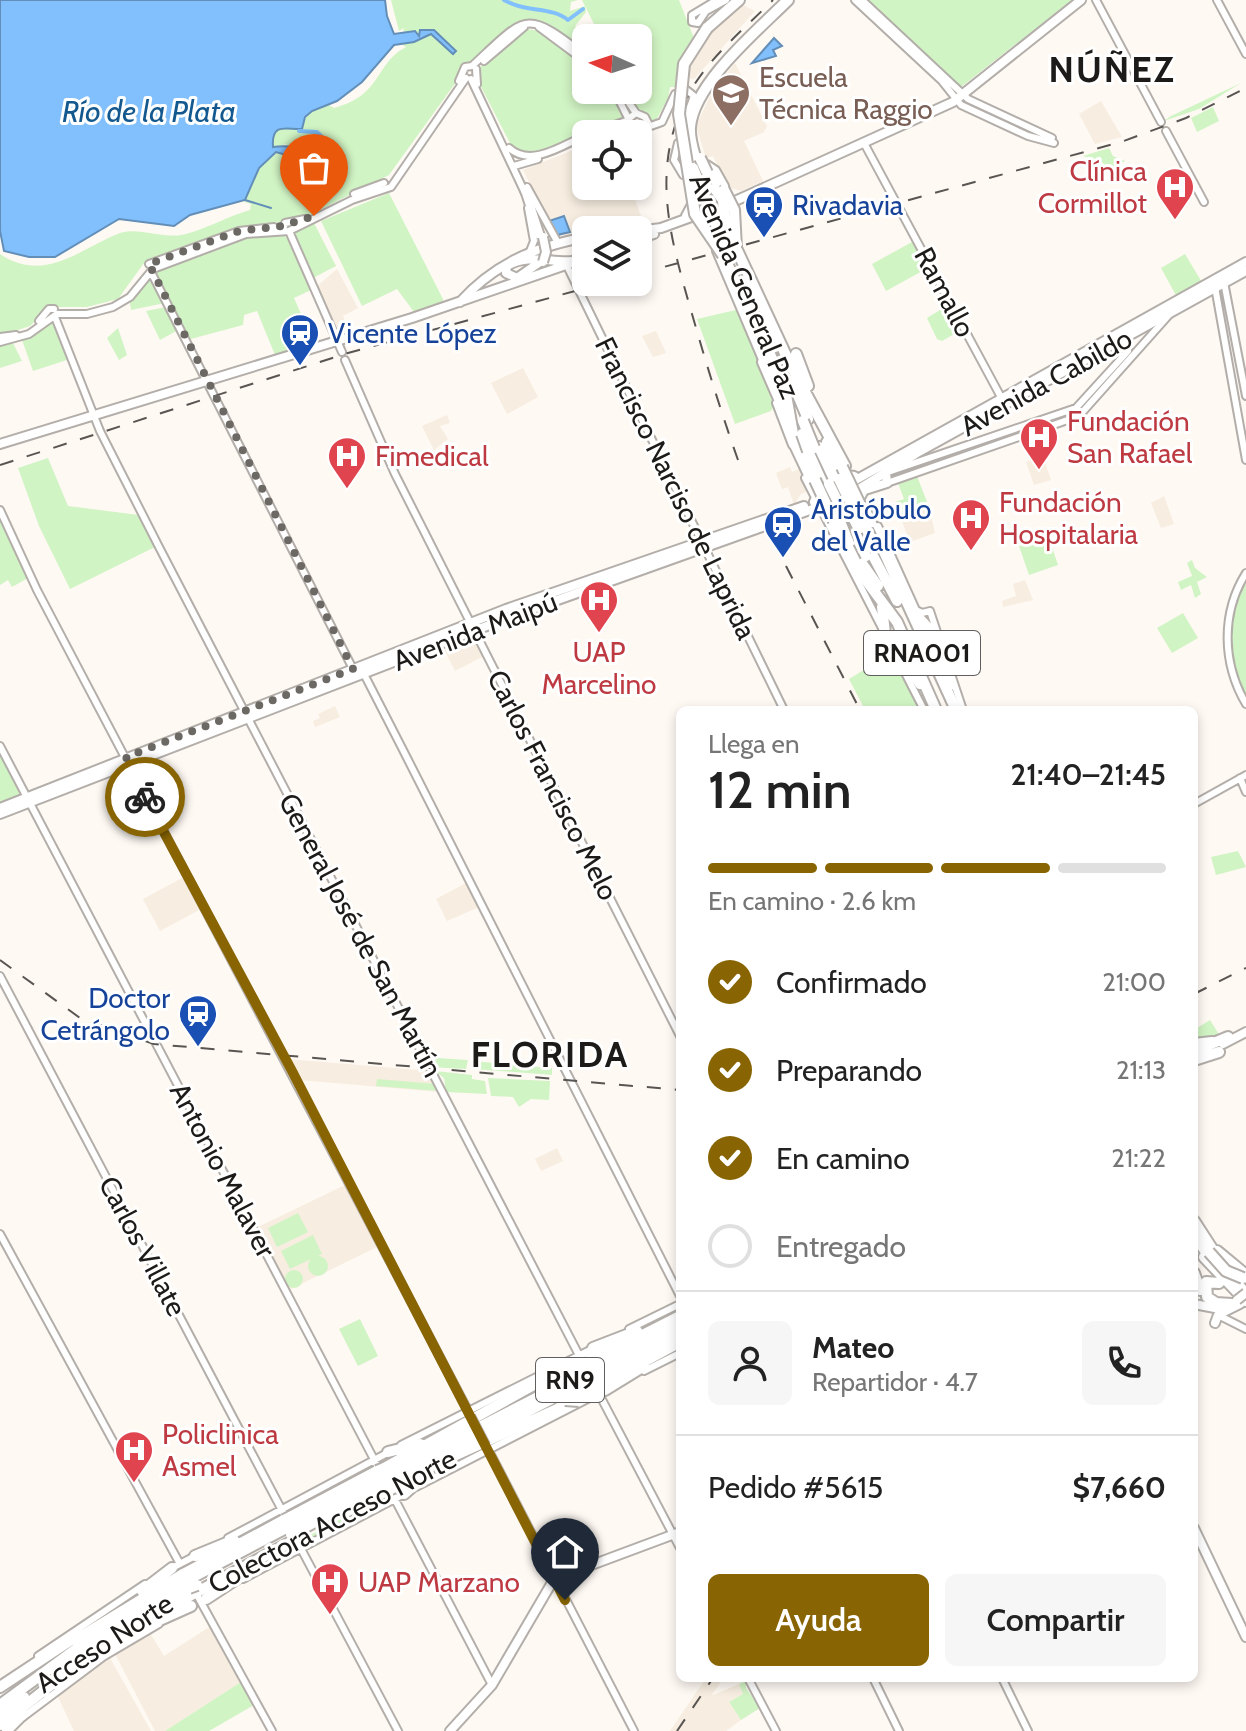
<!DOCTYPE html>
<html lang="es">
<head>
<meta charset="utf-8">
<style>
  :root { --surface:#fff; --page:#f6f6f6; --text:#222; --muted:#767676; --line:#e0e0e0; --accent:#886502 }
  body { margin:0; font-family:Cabin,sans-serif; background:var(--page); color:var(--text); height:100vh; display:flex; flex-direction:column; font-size:30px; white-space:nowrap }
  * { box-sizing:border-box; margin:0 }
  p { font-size:26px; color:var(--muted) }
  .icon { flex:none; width:44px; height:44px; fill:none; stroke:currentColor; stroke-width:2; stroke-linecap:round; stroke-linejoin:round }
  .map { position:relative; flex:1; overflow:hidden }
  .drawer { position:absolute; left:676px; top:706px; width:522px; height:976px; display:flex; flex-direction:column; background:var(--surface); border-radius:12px; box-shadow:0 4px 12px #0003 }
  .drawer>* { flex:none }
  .needle { width:52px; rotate:273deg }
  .buttons { position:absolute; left:572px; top:24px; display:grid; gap:16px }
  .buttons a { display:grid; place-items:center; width:80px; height:80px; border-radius:12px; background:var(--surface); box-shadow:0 4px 12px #0003; font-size:40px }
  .pin { position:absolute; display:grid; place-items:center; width:68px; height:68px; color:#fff; margin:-82px -34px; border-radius:50% 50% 50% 0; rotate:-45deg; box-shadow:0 0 8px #0007 }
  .pin .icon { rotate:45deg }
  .courier { position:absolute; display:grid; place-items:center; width:80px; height:80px; margin:-40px; border:6px solid #886502; border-radius:50%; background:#fff; color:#222; box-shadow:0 2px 10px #0007 }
  .headline em { font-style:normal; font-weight:600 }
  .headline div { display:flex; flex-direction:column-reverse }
  .headline { display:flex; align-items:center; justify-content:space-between; height:136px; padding:0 32px }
  h1 { font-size:52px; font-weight:600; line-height:60px }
  .bar { display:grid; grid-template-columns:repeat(4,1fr); gap:12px 8px; align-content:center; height:96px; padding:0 32px }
  .bar i { height:10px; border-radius:6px; background:var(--line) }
  .bar .on { background:var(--accent) }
  .bar p { grid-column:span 4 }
  .line { display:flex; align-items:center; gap:20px; padding:0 32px; border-top:2px solid var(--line) }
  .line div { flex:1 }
  .round { display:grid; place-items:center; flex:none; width:84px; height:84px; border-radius:12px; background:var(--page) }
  ol { padding:0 32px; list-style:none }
  li { display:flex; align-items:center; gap:24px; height:88px }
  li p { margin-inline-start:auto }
  li .icon { padding:8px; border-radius:50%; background:var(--accent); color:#fff; stroke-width:4 }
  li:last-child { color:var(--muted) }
  li i { width:44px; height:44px; border:4px solid var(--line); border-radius:50% }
  .action { display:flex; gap:16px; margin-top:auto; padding:16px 32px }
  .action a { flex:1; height:92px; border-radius:12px; background:var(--accent); color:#fff; font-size:32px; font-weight:600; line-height:92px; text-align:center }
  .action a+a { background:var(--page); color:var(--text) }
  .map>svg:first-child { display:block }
  .built { fill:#f7ede0 }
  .green { fill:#d1f4c4 }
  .water { fill:#81c0fc; stroke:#638eb8; stroke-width:2 }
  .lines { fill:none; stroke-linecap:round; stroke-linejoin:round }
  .stream { stroke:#638eb8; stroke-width:2 }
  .canal { stroke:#81c0fc; stroke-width:4 }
  .minor-casing { stroke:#b3aea9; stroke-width:10 }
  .major-casing { stroke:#b3aea9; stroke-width:12 }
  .highway-casing { stroke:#b3aea9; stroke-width:14 }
  .minor { stroke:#fff; stroke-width:6 }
  .major { stroke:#fff; stroke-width:8 }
  .highway { stroke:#fff; stroke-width:10 }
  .rail { stroke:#585552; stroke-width:2; stroke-dasharray:14 14; stroke-linecap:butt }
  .minor-bridge-casing { stroke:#b3aea9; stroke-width:10; stroke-linecap:butt }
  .major-bridge-casing { stroke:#b3aea9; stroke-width:12; stroke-linecap:butt }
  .highway-bridge-casing { stroke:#b3aea9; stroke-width:14; stroke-linecap:butt }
  .minor-bridge { stroke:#fff; stroke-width:6 }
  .major-bridge { stroke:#fff; stroke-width:8 }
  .highway-bridge { stroke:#fff; stroke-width:10 }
  .done { stroke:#6c6965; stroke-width:8; stroke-dasharray:0 14.4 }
  .route { stroke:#886502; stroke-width:10 }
  .labels { text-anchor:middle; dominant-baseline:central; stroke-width:6; stroke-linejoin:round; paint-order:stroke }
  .shield { fill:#fff; stroke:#615f5e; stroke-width:2 }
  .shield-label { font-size:26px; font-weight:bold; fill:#1d1b19 }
  .education-label { font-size:28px; fill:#785e54; stroke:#fff; text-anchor:start }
  .health-label { font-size:28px; fill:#be3a42; stroke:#fff; text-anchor:start }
  .transit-label { font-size:28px; fill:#164399; stroke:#fff; text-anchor:start }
  .street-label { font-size:28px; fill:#1d1b19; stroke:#fff }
  .water-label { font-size:30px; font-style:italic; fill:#13588e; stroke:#fff }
  .district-label { font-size:36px; font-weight:bold; letter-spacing:2px; fill:#1d1b19; stroke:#fff }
</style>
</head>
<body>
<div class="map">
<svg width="1246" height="1731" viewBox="0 0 1246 1731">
  <rect width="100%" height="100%" fill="#fef9f3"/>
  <path class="built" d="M741,4L755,11L694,79L686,78L700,41Z
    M735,63L767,126L764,132L744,141L763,181L741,191L728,187L713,156L706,158L696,126L711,94Z
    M1101,101L1122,137L1095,144L1079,114Z
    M586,145V186H638V174L645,191L635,199L642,219L619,228L586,230V234L562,239L557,237L523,170Z
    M337,269L358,308L343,316L349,333L338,336L316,287Z
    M656,331L666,353L653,357L642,336Z
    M523,368L538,397L507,414L491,383Z
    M447,415L450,423L440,426L448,439L434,450L422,426Z
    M1043,456L1051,480L1034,485L1026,462Z
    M790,467L792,472L799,469L808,491L801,494L794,505L788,487L782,489L776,473Z
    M1164,496L1174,524L1161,528L1151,503Z
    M929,507L935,533L910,542L900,516Z
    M1025,580L1033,600L1003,607L1002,601L1016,596L1013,584Z
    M474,635L484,656L455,671L443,647Z
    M335,706L340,717L315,727L313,721L320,718L318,714Z
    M184,877L201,909L160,931L143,899Z
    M466,883L479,907L447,921L436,899Z
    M287,1059L430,1071L440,1092L299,1080Z
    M557,1148L563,1161L541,1171L535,1159Z
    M347,1184L379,1246L289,1290L258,1227Z
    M211,1626L241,1682L165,1731H155L115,1654L150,1633L164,1656Z
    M110,1658L151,1731H74L57,1695Z
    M706,1678H724L711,1696L739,1684L743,1694L729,1702L741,1720L726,1731H670Z"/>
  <path class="green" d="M391,0H578L571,2L570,11L585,6L586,12L575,26L586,38V52C501,0 527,39 461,66L459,78L389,175L306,217L253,227L144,263L118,299L87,307H55L45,311L30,326L0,336V254C45,284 79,249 120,233C137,227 162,238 181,235C200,232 228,216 250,210L251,204L244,202L259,168L287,144L273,147C271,124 286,126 302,129C305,113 313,110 327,104L334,108C383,95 374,64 406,47L401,44L404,28L399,31Z
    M582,0H679L694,38L685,55L678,87H670L668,98L654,124L645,113L636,111L622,90H638V38H601Z
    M869,0H1072L961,87Z
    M526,29L542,31L586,66V90H610L623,117L532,154L513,149L476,77C480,60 510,36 526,29Z
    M1241,83L1199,109L1164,121L1171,116Z
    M1213,107L1219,121L1197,132L1191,118Z
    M1109,148L1113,156L1125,161L1109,170L1102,162L1083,156Z
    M389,193L443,299V302L414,312L397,289L362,306L321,221Z
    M313,221L336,266L313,278L291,232Z
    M281,234L288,238L311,290L294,298L313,341L275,355L257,311L244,315L243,325L187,340L153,275L155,271L246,239Z
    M912,242L928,266L926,269L886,291L872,264Z
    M1185,254L1203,284L1178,299L1161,268Z
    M150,276L165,303L131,310L130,303H127Z
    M948,305L958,324V332L942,341L937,339L927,318Z
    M166,307L178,330L160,340L146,311Z
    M740,309L774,406L771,411L735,424L697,319Z
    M50,321L55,322L70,359L33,371L22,340Z
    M118,328L127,355L119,360L107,338Z
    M13,343L22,361L0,368V345Z
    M48,458L68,506L139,515L155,547L70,589L39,526L18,468Z
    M917,476L929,507L900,516L895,502L904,499L898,483Z
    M0,518L28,578L12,587L8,580L0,585Z
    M1048,535L1058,565L1029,575L1019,546Z
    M1192,560L1195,568L1207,577L1197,582L1201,594L1195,598L1191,585L1181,590L1178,582L1192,576L1187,563Z
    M1246,576V701C1226,657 1228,620 1246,576Z
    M1183,613L1198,638L1172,653L1157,628Z
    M890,654L892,655L921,710H865L849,679Z
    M0,753L20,795L0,803Z
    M1238,851L1246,867L1216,875L1211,857Z
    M1210,1020L1220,1036L1194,1041V1030Z
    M424,1057L468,1060L466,1069L429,1067Z
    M471,1061L552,1068V1075L474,1069Z
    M435,1071L472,1075V1079L485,1081L487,1094L446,1092L444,1078Z
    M488,1078L550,1081L549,1100L531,1099L519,1107L513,1097L491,1096Z
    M377,1079L437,1084L439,1091L376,1086Z
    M298,1213L308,1232L277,1247L268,1228Z
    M313,1235L322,1254L290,1269L281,1251Z
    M308 1266a10 10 0 1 1 20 0a10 10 0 1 1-20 0Z
    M285 1279a9 9 0 1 1 18 0a9 9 0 1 1-18 0Z
    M360,1319L378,1356L358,1366L339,1329Z
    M389,1494V1499L303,1544L301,1540Z
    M746,1681V1688L760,1708L741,1720L729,1702L743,1694L739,1684Z
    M241,1682L254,1705L209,1731H165Z"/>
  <path class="water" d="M0,0H385L387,16L394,34L415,31L419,36L420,30H434L456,51L453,54L431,34L414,42L394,45L362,82L337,101L312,111L305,117L302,129C288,130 271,121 273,147C301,143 313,154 331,175L328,179L300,159L276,152L259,168L245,200L190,215L174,226L119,219L55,257H29L4,251L0,231Z
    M774,38L782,46L773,50L776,56L752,63Z
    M564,216L570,232L557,235L549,221Z"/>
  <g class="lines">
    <path class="stream" d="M245,200L271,208"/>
    <path class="canal" d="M504,0C527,13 551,6 568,20L583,9
      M299,131L317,132L332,147L340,162"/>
    <g class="minor-casing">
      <path id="minor" d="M717,0L692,15V22L698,23L706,11L726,0
        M855,0L941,80L961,105L1028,136L1054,143
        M862,0L968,99L1052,138
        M1096,0L1161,122
        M1217,0L1246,54
        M539,27L586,62
        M484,61L524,27
        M476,69L477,84
        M471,79L525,193
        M459,81L465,67L472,66C527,15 524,8 586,56
        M684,88L694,96L686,118
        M614,90L628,118
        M620,90L636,113
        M648,127L662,122L675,94
        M1166,131L1204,202
        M589,134L626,121L636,113L645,117L649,125L645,133L638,136
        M601,134L626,129
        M678,143L674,160L683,175
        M864,143L1002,399
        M509,148C531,168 563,145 586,135
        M707,164L716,170L725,186
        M514,166L538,159
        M527,187L558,243
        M354,194L384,183
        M528,208L534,241L530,251
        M283,230L285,223L305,219
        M289,231L342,352
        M716,251L763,362
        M149,264L239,231L274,227
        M567,266L784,710
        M151,272L353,669L364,674L403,750L680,1296
        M1224,282L1246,396
        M1215,287L1246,460
        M57,314H87L113,307L130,297L153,269L246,234L289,231L352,200L391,187L466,78
        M55,317L100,431L159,547L581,1359
        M39,321L49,309H54
        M0,337L16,335
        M0,342L29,334L57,314
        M345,360L395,474L680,1036
        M776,403L792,445
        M891,471L1076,408L1128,351L1125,340
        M805,478L924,710
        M887,483L1079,416L1168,316
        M0,510L37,590L471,1416
        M878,526L916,610L922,613L930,611L963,710
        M1246,573C1221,613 1222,663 1246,704
        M0,746L378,1467
        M1240,778L1246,792
        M1194,804L1246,775
        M0,976L285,1516
        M0,1234L180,1564
        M1218,1315L1246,1329
        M629,1329L680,1304
        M644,1371L680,1353
        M598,1392L680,1548
        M401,1445L594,1348
        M487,1447L634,1731
        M416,1487L605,1390
        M391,1492L492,1685
        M228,1538L391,1451
        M299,1545L398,1731
        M172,1568L197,1555
        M243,1579L406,1493
        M197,1595L272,1731
        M38,1656L145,1584
        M748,1678L776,1731
        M873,1678L899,1731
        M1002,1678L1028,1731
        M23,1717L103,1657L159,1624"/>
    </g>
    <g class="major-casing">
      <path id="major" d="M525,190L541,239
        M638,231L661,228L735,201L953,102L1081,0
        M638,239L654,234
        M540,262L517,278L506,273L507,266C527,253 551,263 572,261
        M460,302C495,263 535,247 586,237
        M0,444L412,318L586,258
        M852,482L1246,262
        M865,490L887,483L886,472
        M854,492L917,453L1246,271
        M0,808L506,609L804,506
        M0,814L510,617L821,506
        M1194,1043L1212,1041
        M1223,1044L1246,1032
        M1194,1304L1220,1309L1230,1306
        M1215,1323L1218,1315L1240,1304
        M1194,1528L1246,1637
        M450,1731L492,1685L554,1579L680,1532"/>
    </g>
    <g class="highway-casing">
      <path id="highway" d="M707,28L739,0
        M697,164C694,152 689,140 690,127C694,83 758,30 788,0
        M706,169L724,190
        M687,216L701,190L715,189
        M736,248L790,364L845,466
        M723,255L784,384L795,445L812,481
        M796,354L808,386
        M763,362L786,415
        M792,381L808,419
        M827,442L841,475L854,477
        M819,447L835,481
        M808,451L822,482L821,491
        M862,492L855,505L867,530
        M815,502L817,498
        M847,506L864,539
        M864,508L956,710
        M830,510L837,514L850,546L878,586
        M832,523L848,556L897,622L936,710
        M872,554L897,601
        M882,607L885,633
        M914,613L938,638
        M948,667L949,686
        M905,670L914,675L920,684
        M1194,1051L1228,1037
        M1194,1060L1219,1052
        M1194,1221L1218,1258
        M1194,1234L1211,1260
        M1217,1251L1246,1275
        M1204,1257L1246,1301
        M1227,1271L1246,1294
        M1194,1273L1200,1290
        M1219,1283L1206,1282L1207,1297L1216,1303L1232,1304
        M593,1348L637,1331
        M605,1390L644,1366
        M388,1452L420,1444
        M443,1461L557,1409L680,1342
        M384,1468L559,1371L617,1348L680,1316
        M386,1475L680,1324
        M390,1482L680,1333
        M393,1488L429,1469
        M404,1494L423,1477
        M346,1512L385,1492
        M290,1517L377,1471
        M293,1525L379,1479
        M296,1532L382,1486
        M195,1556L234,1540
        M189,1571L284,1520
        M193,1577L288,1527
        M142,1591L172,1568
        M199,1591L295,1540
        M206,1599L244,1574
        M153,1623L191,1606
        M75,1640L183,1574
        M85,1651L187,1589
        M0,1687L80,1634
        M0,1705L106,1627L186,1581
        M0,1715L24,1697
        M0,1725L74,1667L193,1594
        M7,1730L23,1714"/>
    </g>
    <use href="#minor" class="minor"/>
    <use href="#major" class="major"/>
    <use href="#highway" class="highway"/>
    <path class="rail" d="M638,274L1121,142L1186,118L1246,88
      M738,460C721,412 706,363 692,314C670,237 648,165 691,90C711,56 745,28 773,0
      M0,465L348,353L608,282
      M786,566L860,710
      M0,960L80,1018L154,1044L680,1090
      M1194,994L1246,968
      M677,1731L713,1678"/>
    <g class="minor-bridge-casing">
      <path id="minor-bridge" d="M581,1359L598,1390
        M471,1416L486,1445"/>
    </g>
    <g class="major-bridge-casing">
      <path id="major-bridge" d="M543,262L546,252L543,237
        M1237,1300L1246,1293"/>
    </g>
    <g class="highway-bridge-casing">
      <path id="highway-bridge" d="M707,28L684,64L679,114L695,214L723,255
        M700,158L707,173
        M693,168L730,259
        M715,189L723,200L726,239
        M724,190L734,210L736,248
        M803,421L814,448
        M802,434L808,451
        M842,467L862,509
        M839,479L851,504
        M815,480L834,521
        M829,484L842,510
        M867,530L876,548
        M859,542L866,556
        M1209,1252L1226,1271L1243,1278
        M558,1374L563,1366
        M565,1400L579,1401
        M377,1471L384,1468
        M379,1479L386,1475
        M382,1486L390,1482
        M385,1492L393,1488
        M284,1520L290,1517
        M288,1527L293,1525
        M291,1534L296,1532
        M183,1574L189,1571
        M186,1581L193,1577
        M189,1588L197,1585"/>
    </g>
    <use href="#minor-bridge" class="minor-bridge"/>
    <use href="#major-bridge" class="major-bridge"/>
    <use href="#highway-bridge" class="highway-bridge"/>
  </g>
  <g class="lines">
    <path class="done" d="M145,797L126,757L353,669L149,264L239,231L282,226L314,216"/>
    <path class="route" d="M145,797L292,1071L565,1600"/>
  </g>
  <defs>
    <g id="university-pin" transform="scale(2)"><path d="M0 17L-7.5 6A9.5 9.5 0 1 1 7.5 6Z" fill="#8d6e63" stroke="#fff"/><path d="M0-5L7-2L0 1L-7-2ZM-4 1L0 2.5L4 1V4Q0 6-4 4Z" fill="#fff"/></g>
    <g id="hospital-pin" transform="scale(2)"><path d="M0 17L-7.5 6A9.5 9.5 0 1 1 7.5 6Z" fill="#e0444e" stroke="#fff"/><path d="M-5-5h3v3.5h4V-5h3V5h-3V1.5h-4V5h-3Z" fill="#fff"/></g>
    <g id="station-pin" transform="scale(2)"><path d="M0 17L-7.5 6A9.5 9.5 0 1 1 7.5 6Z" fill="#1a4fb4" stroke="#fff"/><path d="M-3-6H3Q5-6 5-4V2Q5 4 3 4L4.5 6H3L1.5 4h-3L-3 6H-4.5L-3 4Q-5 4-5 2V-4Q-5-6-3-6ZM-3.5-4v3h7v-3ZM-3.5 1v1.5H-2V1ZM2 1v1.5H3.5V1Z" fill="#fff"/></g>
  </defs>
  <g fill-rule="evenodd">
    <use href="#university-pin" x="731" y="93"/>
    <use href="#hospital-pin" x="1175" y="187"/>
    <use href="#station-pin" x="764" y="205"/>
    <use href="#station-pin" x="300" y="333"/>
    <use href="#hospital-pin" x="1039" y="437"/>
    <use href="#hospital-pin" x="347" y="456"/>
    <use href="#hospital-pin" x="971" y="518"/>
    <use href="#station-pin" x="783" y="525"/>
    <use href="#hospital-pin" x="599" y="600"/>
    <use href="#station-pin" x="198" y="1014"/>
    <use href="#hospital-pin" x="134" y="1450"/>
    <use href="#hospital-pin" x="330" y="1582"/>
  </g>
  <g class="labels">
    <g class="shield">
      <rect x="864" y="631" width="116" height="44" rx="6"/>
      <rect x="536" y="1358" width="68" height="44" rx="6"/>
    </g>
    <g class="shield-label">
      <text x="922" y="653">RNA001</text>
      <text x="570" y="1380">RN9</text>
    </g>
    <g class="education-label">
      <text x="759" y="77">Escuela<tspan x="759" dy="32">Técnica Raggio</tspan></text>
    </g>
    <g class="health-label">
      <text x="1147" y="171" text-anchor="end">Clínica<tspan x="1147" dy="32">Cormillot</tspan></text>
      <text x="1067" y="421">Fundación<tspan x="1067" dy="32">San Rafael</tspan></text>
      <text x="375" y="456">Fimedical</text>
      <text x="999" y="502">Fundación<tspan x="999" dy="32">Hospitalaria</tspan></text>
      <text x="599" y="652" text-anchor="middle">UAP<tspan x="599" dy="32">Marcelino</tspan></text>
      <text x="162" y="1434">Policlinica<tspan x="162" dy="32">Asmel</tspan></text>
      <text x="358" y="1582">UAP Marzano</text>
    </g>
    <g class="transit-label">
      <text x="792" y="205">Rivadavia</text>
      <text x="328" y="333">Vicente López</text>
      <text x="811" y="509">Aristóbulo<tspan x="811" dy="32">del Valle</tspan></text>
      <text x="170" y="998" text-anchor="end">Doctor<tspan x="170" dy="32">Cetrángolo</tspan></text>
    </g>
    <g class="street-label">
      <text transform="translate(745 286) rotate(67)">Avenida General Paz</text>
      <text transform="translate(945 292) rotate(62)">Ramallo</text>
      <text transform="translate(1046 382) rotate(-29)">Avenida Cabildo</text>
      <text transform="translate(676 488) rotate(64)">Francisco Narciso de Laprida</text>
      <text transform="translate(475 631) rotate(-21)">Avenida Maipú</text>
      <text transform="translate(553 785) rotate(63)">Carlos Francisco Melo</text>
      <text transform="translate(361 935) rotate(62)">General José de San Martín</text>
      <text transform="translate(223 1170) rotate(62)">Antonio Malaver</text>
      <text transform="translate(143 1246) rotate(62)">Carlos Villate</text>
      <text transform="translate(332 1521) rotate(-28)">Colectora Acceso Norte</text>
      <text transform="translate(104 1643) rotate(-33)">Acceso Norte</text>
    </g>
    <g class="water-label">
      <text x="149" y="111">Río de la Plata</text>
    </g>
    <g class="district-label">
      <text x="1112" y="69">NÚÑEZ</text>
      <text x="550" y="1054">FLORIDA</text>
    </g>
  </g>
</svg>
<div class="buttons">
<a><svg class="needle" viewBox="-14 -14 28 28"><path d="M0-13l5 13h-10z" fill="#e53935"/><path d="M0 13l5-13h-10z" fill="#767676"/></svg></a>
<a><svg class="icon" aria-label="locate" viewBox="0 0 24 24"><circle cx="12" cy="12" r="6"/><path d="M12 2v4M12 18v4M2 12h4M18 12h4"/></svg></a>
<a><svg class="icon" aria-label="layers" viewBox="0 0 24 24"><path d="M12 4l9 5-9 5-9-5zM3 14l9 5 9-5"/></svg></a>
</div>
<div class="pin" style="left:314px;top:216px;background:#ea580c"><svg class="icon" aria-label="bag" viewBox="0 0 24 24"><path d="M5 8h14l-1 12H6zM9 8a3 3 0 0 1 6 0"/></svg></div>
<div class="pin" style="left:565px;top:1600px;background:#1f2937"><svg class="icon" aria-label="home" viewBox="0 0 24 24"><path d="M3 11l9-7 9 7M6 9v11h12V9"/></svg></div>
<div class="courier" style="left:145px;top:797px"><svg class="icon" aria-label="bike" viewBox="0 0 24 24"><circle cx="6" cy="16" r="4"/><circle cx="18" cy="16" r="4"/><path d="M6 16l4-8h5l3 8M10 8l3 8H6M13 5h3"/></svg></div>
<section class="drawer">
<div class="headline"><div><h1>12 min</h1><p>Llega en</p></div><em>21:40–21:45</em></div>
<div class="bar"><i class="on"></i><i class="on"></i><i class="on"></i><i></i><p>En camino · 2.6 km</p></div>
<ol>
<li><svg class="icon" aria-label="check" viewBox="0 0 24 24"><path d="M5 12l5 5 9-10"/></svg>Confirmado<p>21:00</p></li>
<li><svg class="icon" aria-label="check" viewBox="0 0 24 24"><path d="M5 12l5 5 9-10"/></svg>Preparando<p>21:13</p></li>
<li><svg class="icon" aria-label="check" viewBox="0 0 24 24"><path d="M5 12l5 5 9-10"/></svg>En camino<p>21:22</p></li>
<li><i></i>Entregado</li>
</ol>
<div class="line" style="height:144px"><a class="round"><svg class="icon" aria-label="person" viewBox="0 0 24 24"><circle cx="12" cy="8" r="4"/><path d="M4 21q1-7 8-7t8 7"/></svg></a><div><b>Mateo</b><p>Repartidor · 4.7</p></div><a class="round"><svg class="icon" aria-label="phone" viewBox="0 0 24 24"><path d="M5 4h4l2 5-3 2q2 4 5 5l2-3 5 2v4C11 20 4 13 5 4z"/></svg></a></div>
<div class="line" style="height:104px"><div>Pedido #5615</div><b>$7,660</b></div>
<div class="action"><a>Ayuda</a><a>Compartir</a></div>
</section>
</div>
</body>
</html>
